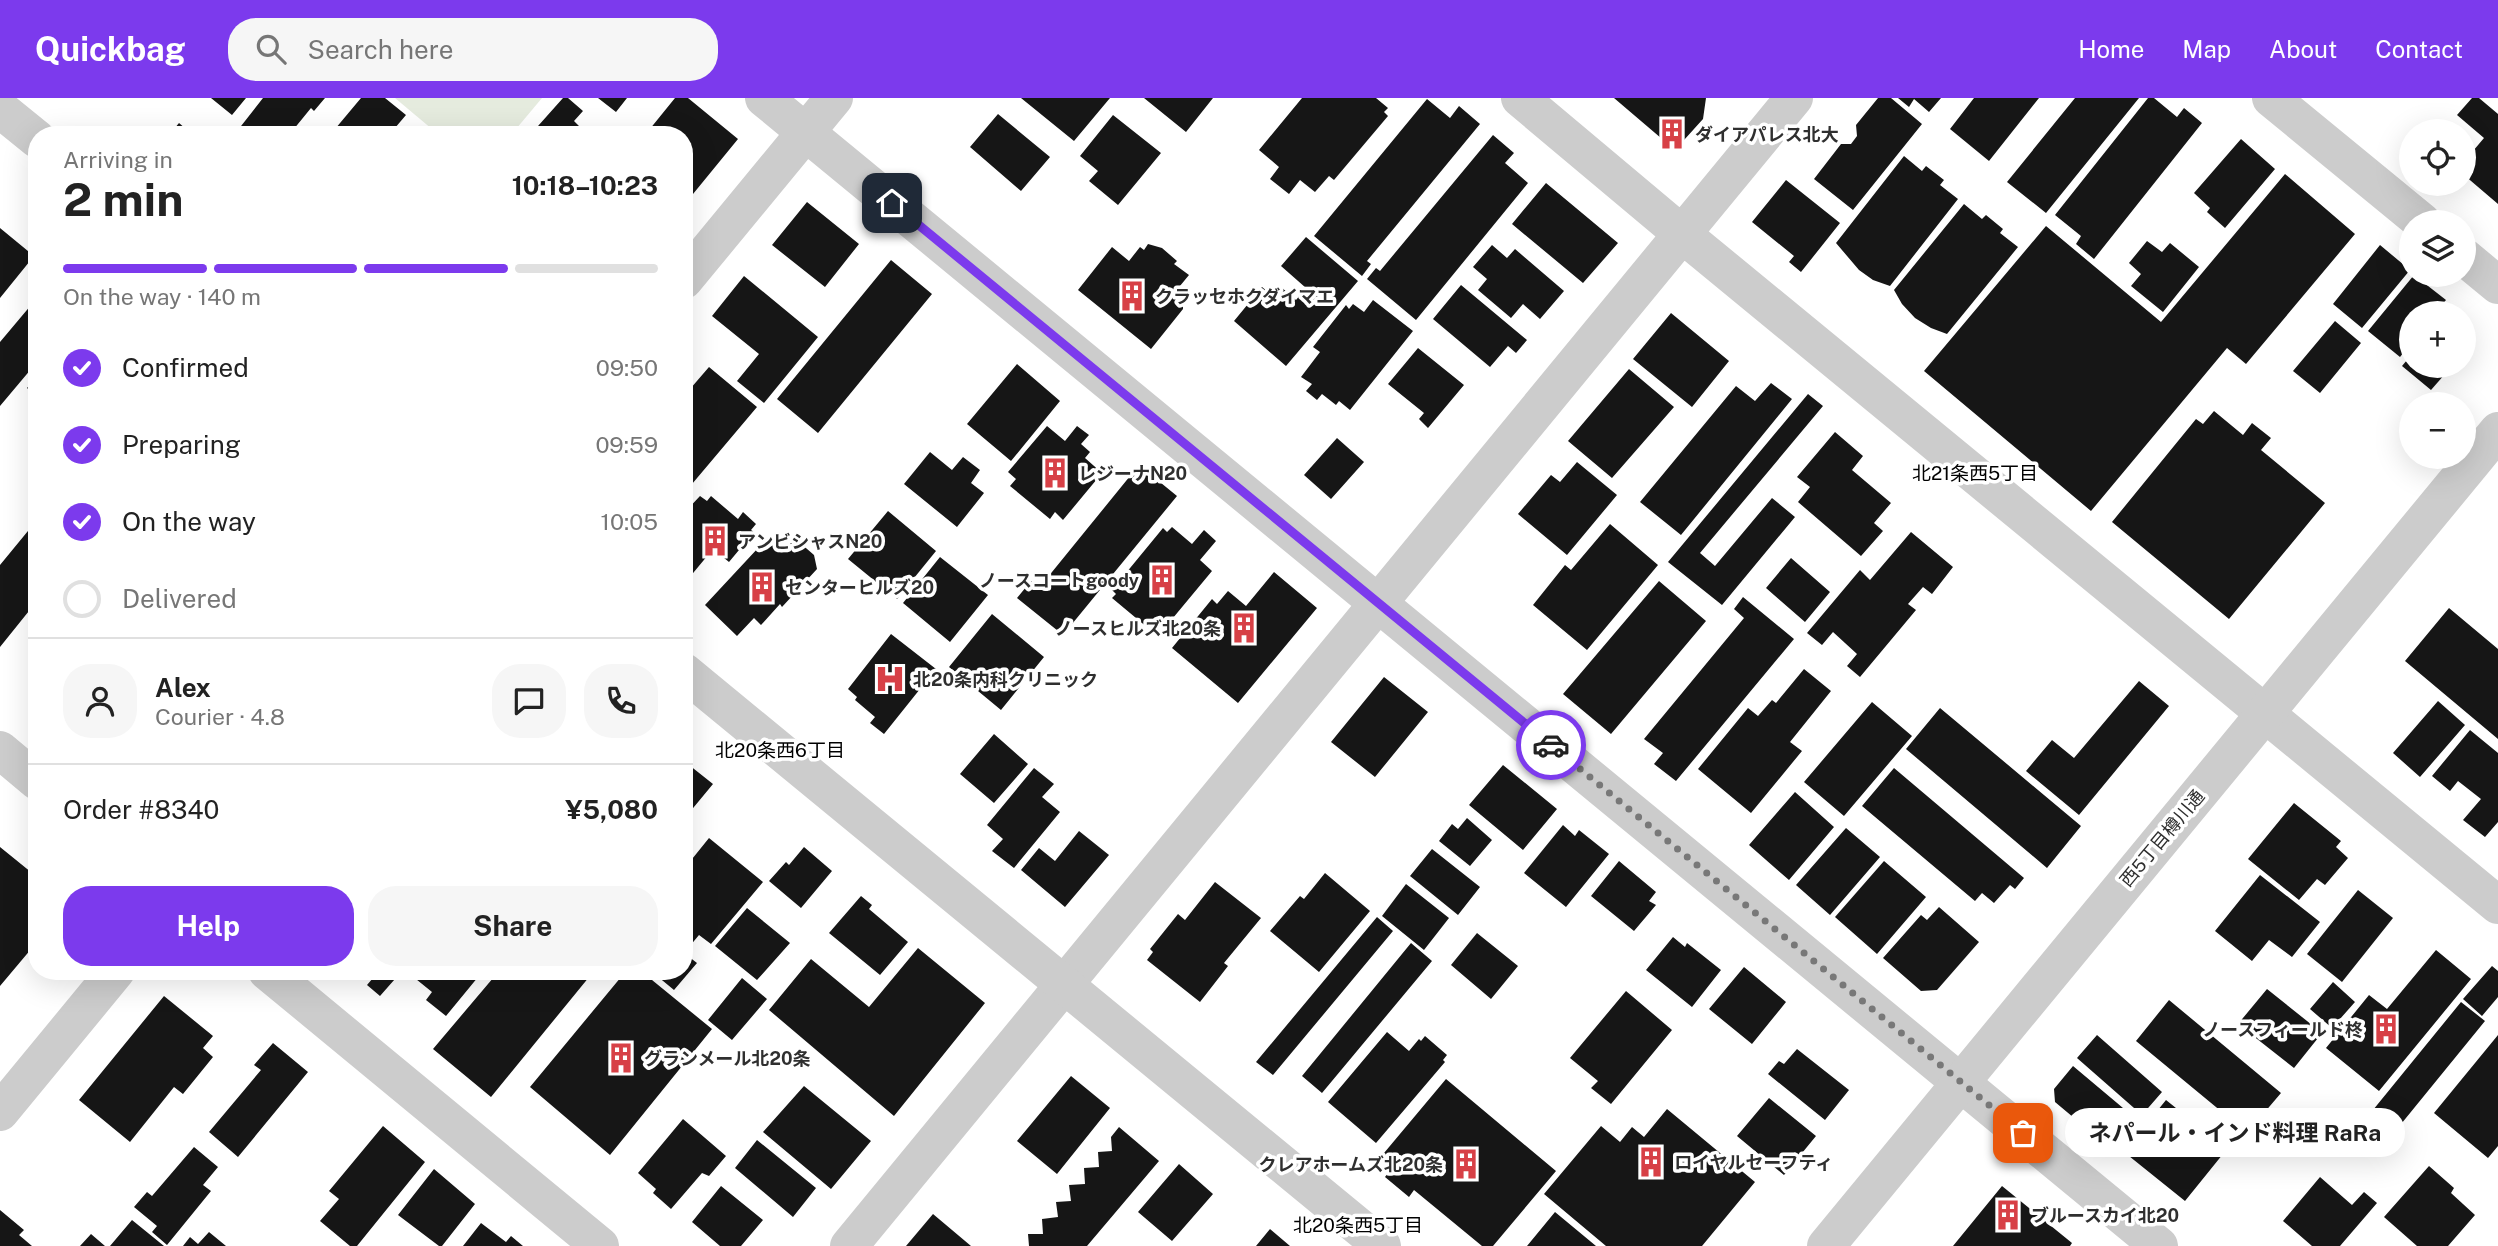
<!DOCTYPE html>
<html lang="en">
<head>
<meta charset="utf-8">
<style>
  :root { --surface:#fff; --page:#f6f6f6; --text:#222; --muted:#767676; --line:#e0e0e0; --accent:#7c3aed }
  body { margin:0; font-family:"Public Sans","Noto Sans JP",sans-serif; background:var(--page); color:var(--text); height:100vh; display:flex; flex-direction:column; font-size:26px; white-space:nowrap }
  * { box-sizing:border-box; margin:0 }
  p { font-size:23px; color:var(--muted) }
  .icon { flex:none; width:38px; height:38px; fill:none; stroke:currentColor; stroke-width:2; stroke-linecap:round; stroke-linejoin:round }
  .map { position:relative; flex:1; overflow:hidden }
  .sheet { position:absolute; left:28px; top:28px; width:665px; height:854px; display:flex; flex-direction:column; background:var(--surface); border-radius:28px; box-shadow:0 7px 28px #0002 }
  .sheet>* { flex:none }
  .tools { position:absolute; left:2399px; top:21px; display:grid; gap:14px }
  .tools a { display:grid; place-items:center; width:77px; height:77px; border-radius:50%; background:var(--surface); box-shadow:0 7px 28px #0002; font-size:35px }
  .pin { position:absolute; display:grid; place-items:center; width:60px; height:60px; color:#fff; margin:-30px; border-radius:14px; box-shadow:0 4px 10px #0006 }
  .courier { position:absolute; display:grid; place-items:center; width:70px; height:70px; margin:-35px; border:5px solid #7c3aed; border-radius:50%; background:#fff; color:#222; box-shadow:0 2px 9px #0007 }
  .bubble { position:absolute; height:49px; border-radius:24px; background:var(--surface); box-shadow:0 7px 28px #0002; font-size:23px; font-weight:700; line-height:49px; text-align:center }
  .head em { font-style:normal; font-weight:700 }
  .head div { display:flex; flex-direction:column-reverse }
  .head { display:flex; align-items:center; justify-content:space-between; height:119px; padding:0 35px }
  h1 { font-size:46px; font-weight:700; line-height:52px }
  .bar { display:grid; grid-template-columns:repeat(4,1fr); gap:10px 7px; align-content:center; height:84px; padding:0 35px }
  .bar i { height:9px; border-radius:5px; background:var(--line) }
  .bar .current { background:var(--accent) }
  .bar p { grid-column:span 4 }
  .line { display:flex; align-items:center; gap:18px; padding:0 35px; border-top:2px solid var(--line) }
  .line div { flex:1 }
  .round { display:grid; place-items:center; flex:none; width:74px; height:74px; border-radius:28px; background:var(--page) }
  ol { padding:0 35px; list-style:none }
  li { display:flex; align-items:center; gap:21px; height:77px }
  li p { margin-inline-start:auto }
  li .icon { padding:7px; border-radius:50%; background:var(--accent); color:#fff; stroke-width:4 }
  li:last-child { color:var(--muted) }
  li i { width:38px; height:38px; border:4px solid var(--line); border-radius:50% }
  .button { display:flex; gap:14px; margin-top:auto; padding:14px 35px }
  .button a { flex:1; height:80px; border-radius:28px; background:var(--accent); color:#fff; font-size:28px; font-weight:700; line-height:80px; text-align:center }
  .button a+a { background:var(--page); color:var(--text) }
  header { display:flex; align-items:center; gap:42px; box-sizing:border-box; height:98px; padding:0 35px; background:var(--accent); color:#fff }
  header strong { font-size:33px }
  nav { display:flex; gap:38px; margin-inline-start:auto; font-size:24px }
  .search { width:490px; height:63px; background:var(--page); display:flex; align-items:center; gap:18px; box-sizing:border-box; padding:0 24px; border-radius:28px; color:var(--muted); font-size:26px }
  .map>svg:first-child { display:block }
  .green { fill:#e5ebde }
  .building { fill:#161616 }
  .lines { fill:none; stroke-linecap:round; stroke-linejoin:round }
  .minor { stroke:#ccc; stroke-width:38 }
  .tertiary { stroke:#ccc; stroke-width:38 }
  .done { stroke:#787878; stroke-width:7; stroke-dasharray:0 12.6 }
  .route { stroke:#7c3aed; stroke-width:9 }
  .labels { text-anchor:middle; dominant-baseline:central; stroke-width:7; stroke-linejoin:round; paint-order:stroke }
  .poi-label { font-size:18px; font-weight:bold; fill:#2f2f2f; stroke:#fff; text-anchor:start }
  .street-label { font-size:18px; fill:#2f2f2f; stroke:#fff }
  .neighbourhood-label { font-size:19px; fill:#000; stroke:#fff }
</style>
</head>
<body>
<header>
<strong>Quickbag</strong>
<div class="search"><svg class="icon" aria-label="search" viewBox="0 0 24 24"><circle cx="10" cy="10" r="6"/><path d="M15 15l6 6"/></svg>Search here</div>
<nav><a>Home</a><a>Map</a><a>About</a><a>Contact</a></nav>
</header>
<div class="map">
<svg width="2498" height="1148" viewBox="0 0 2498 1148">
  <rect width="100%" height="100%" fill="#fff"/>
  <path class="green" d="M395,0H542L511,37H439Z"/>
  <path class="building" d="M211,0H246L232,17Z
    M263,0H325L314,13L311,10L289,37H234Z
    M361,0H385L406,17L389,37H330Z
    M563,0H568L583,13L574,23L588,37H530Z
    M598,0H627L616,14Z
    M675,0H688L738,41L684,107V37H645Z
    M1021,0H1110L1074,43Z
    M1144,0H1213L1186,34Z
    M1302,0H1376L1388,10L1384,14L1388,18L1334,82L1329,78L1315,94L1300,82L1289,96L1270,81L1279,69L1259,52Z
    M1614,0H1706L1703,21L1675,52Z
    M1878,0H1891L1922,26L1853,112L1814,81L1841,46H1851L1857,38L1856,27Z
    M1898,0H1941L1929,14L1914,1L1909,9Z
    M1974,0H2039L1989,63L1950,31Z
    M2075,0H2139L2046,115L2007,84Z
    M2148,0H2154L2177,19L2184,10L2202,25L2094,161L2076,146L2081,138L2055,117Z
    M2472,0H2479L2498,16V106L2464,77V55L2469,50L2473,53L2484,40L2457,17Z
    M1427,1L1450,20L1459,8L1480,26L1367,163L1371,166L1362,178L1314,138Z
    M998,16L1050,59L1021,93L970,49Z
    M1113,17L1161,55L1118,107L1089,83L1098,73L1080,58Z
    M179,25L193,37H169Z
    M1493,37L1514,55L1505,65L1528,85L1416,222L1367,181L1376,170L1380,173Z
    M2241,41L2275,71L2225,130L2207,114L2210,110L2194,95Z
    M1904,58L1922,73L1926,68L1944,82L1940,87L1958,101L1890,188L1873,182L1859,172L1836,145Z
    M2285,76L2355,136L2246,266L2227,250L2091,413L1924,273L2046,128L2161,224Z
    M1786,82L1840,125L1801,174L1789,164L1794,158L1752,124Z
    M1546,85L1618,145L1583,185L1512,126Z
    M807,104L859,146L825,189L772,147Z
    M1964,106L1982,121L1986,117L2003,131L2000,135L2018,149L1947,236L1931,230L1915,220L1902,206L1894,192Z
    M0,130L34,158L0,200Z
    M1306,139L1358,183L1286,268L1234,223L1262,189L1273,198L1281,189L1296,202L1306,190L1281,168Z
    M2147,143L2162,154L2170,145L2199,169L2163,214L2131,188L2141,176L2129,165Z
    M1148,146L1162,150L1177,163L1174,166L1189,177L1175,194L1183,201V211L1151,251L1078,192L1112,149L1129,163L1140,149L1144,152Z
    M1492,147L1507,160L1515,151L1564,193L1540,221L1523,206L1511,220L1478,192L1487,181L1473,169Z
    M2380,147L2410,172L2362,230L2333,206Z
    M891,162L932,196L818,335L777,301Z
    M2414,177L2446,202L2435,215H2412V244L2400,259L2368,233Z
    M744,178L818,239L764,305L737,283L759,256L712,218Z
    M1461,187L1527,242L1516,255L1508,248L1490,269L1433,221Z
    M37,200V264L0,308V244Z
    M1373,202L1413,233L1350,312L1339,303L1336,307L1322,296L1317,302L1306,293L1312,286L1301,279L1320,254L1313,249L1346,207L1349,211L1353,206L1364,214Z
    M1671,215L1729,263L1692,309L1633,261Z
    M2464,221L2472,227V244L2464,254Z
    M2335,223L2361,245L2320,295L2293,273Z
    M1418,250L1464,287L1428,330L1419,321L1424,315L1388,286Z
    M2412,256V268H2452L2431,292L2402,268Z
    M1017,266L1060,303L1011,363L967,326Z
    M709,269L757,309L692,386L684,379V298Z
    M1629,271L1674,309L1612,380L1568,343Z
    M37,279V298L27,290Z
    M1771,285L1792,301L1681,437L1640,404L1736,288L1755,303Z
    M1808,296L1823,308L1700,455L1715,468L1772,400L1795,419L1722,507L1668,464Z
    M2214,313L2243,337L2252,325L2271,340L2261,352L2325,405L2229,521L2112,424L2196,321L2203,326Z
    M1047,328L1065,343L1077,328L1089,337L1081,346L1090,354L1085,360L1102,375L1063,422L1055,414L1050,421L1010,388L1016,381L1008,374Z
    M1835,334L1863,358L1852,372L1891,405L1874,425L1883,433L1861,458L1798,404L1810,389L1797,379Z
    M1337,340L1364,364L1331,401L1304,377Z
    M930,354L952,372L963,359L980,372L971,385L984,395L957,429L904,386Z
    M1577,364L1617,397L1567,457L1518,416L1551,377L1560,384Z
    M1139,367L1177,398L1063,537L1017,500L1031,483L1039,490Z
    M700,398L707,403L711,398L738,421L743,414L756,426L751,432L754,434L729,464L713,451L684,486V415Z
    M888,413L936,453L897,501L848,461Z
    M37,422V503L0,549V467Z
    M1610,426L1658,467L1587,552L1533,507L1565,467L1571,472Z
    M1172,429L1192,446L1204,432L1216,443L1200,462L1212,473L1163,532L1159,529L1154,535L1112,500L1116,496L1112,492L1163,430L1167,434Z
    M1911,434L1953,469L1932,496L1923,489L1908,506L1916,512L1860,579L1847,568L1857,556L1833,534L1822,547L1807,535L1860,472L1870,482Z
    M799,444L814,457L817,471L782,509L780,506L761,527L754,520L737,538L705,507L759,449Z
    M940,459L988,497L950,544L903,505Z
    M1791,460L1830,494L1805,524L1766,490Z
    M1274,474L1317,510L1238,605L1172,550L1212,501L1217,506L1228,493L1246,508Z
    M1659,483L1706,523L1611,636L1563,596Z
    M1743,499L1794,541L1676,683L1654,666L1663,655L1644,641L1744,520L1734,511Z
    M2449,510L2498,551V641L2405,563Z
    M992,516L1044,559L1001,612L949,569Z
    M891,536L936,571L884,636L870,625L875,619L855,602L857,599L848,591Z
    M1804,571L1831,593L1790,644L1802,653L1751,715L1698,671L1748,610L1758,618L1772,602L1776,605Z
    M1384,579L1428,614L1375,679L1331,644Z
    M2139,583L2169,608L2079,717L2026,673L2052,642L2074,660Z
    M2438,603L2465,627L2420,679L2393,655Z
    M1872,604L1912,638L1844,718L1804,684Z
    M1940,610L2081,728L2047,770L1906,651Z
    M2470,632L2498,655V724L2485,739L2463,722L2481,701L2458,683L2450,693L2432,678Z
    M994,636L1028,666L994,705L960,676Z
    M684,663L713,686L684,721Z
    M1503,667L1557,711L1523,752L1469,707Z
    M1034,670L1054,686L1042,699L1060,714L1014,770L992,753L1003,741L987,727Z
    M1894,670L2024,780L2015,791L2010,787L1994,805L1982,795L1975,803L1862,708Z
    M1795,694L1834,729L1789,782L1749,747Z
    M2294,705L2341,743L2336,749L2348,760L2325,787L2317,781L2299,802L2248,761Z
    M1467,720L1492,742L1470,768L1439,743L1452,726L1458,731Z
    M1563,727L1575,738L1579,732L1609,756L1566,809L1524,775Z
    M1846,730L1880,759L1830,817L1796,787Z
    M1079,733L1109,757L1065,809L1021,772L1039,750L1055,763Z
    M709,740L763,784L711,846L699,837L684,855V771Z
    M0,749L37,779V844L0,888Z
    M804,749L832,773L801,810L769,783L786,764L789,767Z
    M1432,751L1480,789L1458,817L1410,778Z
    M1619,763L1656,794L1649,803L1656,807L1634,833L1591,798Z
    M1884,763L1926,799L1877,856L1835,819Z
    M1325,775L1370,813L1319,874L1270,833L1300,798L1304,801Z
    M2260,777L2320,824L2292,859L2269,842L2252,863L2215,833Z
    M1215,784L1261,820L1224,865L1228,868L1200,904L1147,862L1153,854L1150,851L1178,816L1185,822Z
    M1406,786L1449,820L1424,852L1382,818Z
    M2358,792L2393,820L2342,884L2307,856Z
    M861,798L872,807L869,811L908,844L880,877L829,835Z
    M1939,809L1979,844L1937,892L1921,893L1883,860L1921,817L1927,822Z
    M747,810L790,845L757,882L715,848Z
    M1377,819L1393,833L1273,977L1256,964Z
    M1477,835L1518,868L1491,901L1451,867Z
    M1673,839L1685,849L1687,845L1721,872L1692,909L1646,872Z
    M1411,845L1432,863L1322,995L1302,978Z
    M918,850L985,905L894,1018L769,912L811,861L869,909Z
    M2436,852L2471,881L2379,993L2326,950L2369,897L2387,911Z
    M684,855L697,865L674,892L651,873H684Z
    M2492,868L2498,873V899L2482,918L2463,901Z
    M1744,869L1786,904L1752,946L1709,911Z
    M379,873H402L380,898L367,887Z
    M406,873H483L446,918L426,902L432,894Z
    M499,873H594L491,999L433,951Z
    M626,873H641L712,931L610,1057L530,989Z
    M742,880L767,901L732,942L708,922Z
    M2333,884L2355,904L2332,930L2310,911Z
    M2267,891L2322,935L2294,970L2238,926Z
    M1626,893L1672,932L1611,1006L1591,990L1598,983L1570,960Z
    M164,898L213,938L203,950L213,959L183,996L174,989L130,1044L79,1002Z
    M2169,902L2281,995L2241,1042L2216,1021L2222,1014L2136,943Z
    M2461,904L2485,923L2397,1031L2373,1012Z
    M1387,934L1409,953L1419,941L1421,943L1425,938L1447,957L1443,962L1445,964L1376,1045L1328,1004Z
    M2097,937L2162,994L2142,1017L2077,960Z
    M2498,937V1048L2488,1060L2434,1015Z
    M273,945L308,974L238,1059L209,1034L261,972L254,967Z
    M1797,951L1849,992L1825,1022L1768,976L1779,963L1784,966Z
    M2073,968L2123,1010L2098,1040L2055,1004L2054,991Z
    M1071,978L1110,1010L1057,1076L1017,1043Z
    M1446,981L1556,1073L1493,1148H1482L1414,1092L1409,1099L1385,1079L1391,1071L1379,1061Z
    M804,988L871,1043L831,1091L763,1034Z
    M1769,1000L1816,1038L1784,1077L1737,1038Z
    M2166,1002L2227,1051L2185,1103L2124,1054Z
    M1667,1011L1755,1084L1702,1148H1606L1544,1096L1601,1028L1620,1044L1632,1029L1644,1039Z
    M683,1021L726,1058L709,1078L702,1075L671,1111L653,1095L656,1091L638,1075Z
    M383,1028L425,1064L357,1148H350L320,1123L339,1101L329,1093Z
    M1119,1029L1159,1063L1087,1148H1029L1028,1136H1043L1042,1121L1058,1119L1056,1104L1071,1103L1069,1087L1085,1086L1084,1070L1099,1069L1098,1054L1112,1053L1111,1039Z
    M757,1042L816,1090L793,1119L735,1070Z
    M194,1049L218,1069L203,1087L211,1093L167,1147L152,1134L157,1128L134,1109L147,1094L152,1098Z
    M1179,1066L1213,1096L1172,1143L1138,1114Z
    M2429,1068L2454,1090L2451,1095L2475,1117L2448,1148H2417L2384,1119Z
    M434,1071L475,1106L442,1148H439L398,1117Z
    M2320,1079L2352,1107L2364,1094L2377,1105L2340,1148H2312L2283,1123Z
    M721,1088L763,1122L741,1148H720L692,1124Z
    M2002,1088L2072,1145L2070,1148H1953Z
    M0,1112L24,1132L19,1137L32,1148H0Z
    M1555,1114L1596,1148H1527Z
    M933,1116L971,1148H906Z
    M132,1122L164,1148H110Z
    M481,1125L506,1144L511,1138L523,1148H463Z
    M1270,1131L1290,1148H1256Z
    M209,1134L226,1148H183L190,1139L198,1146Z
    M91,1136L105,1148H80Z"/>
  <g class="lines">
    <path class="minor" d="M764,0L2159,1148
      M1520,0L1682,136L2498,807
      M2271,0L2422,124
      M2464,159L2498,187
      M684,182L834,0
      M0,652L37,683
      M267,873L600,1148
      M0,1014L116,873
      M849,1148L1794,0"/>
    <path class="tertiary" d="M0,11L37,41
      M684,574L1382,1148
      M1826,1148L2498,333"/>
  </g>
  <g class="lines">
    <path class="done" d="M1551,647L2023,1035"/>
    <path class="route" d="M892,105L1551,647"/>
  </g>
  <defs>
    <g id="building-bare" transform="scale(2.415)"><path d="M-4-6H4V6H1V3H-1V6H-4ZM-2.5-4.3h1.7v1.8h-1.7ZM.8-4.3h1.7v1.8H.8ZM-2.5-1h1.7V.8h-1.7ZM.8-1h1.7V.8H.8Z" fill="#d74046" stroke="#fff" stroke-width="2.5" paint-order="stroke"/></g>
    <g id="hospital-bare" transform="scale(2.415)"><path d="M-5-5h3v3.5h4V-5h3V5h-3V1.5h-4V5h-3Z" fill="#d74046" stroke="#fff" stroke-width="2.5" paint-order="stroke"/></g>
  </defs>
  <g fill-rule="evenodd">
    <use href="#building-bare" x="1672" y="36"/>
    <use href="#building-bare" x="1132" y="198"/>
    <use href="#building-bare" x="1055" y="375"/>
    <use href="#building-bare" x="715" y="443"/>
    <use href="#building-bare" x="1162" y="482"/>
    <use href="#building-bare" x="762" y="489"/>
    <use href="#building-bare" x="1244" y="530"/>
    <use href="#hospital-bare" x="890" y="581"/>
    <use href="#building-bare" x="2386" y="931"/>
    <use href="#building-bare" x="621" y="960"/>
    <use href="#building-bare" x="1651" y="1064"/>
    <use href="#building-bare" x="1466" y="1066"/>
    <use href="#building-bare" x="2008" y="1117"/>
  </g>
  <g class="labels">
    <g class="poi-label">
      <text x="1695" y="36">ダイアパレス北大</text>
      <text x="1155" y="198">クラッセホクダイマエ</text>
      <text x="1078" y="375">レジーナN20</text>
      <text x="738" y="443">アンビシャスN20</text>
      <text x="1139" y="482" text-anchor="end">ノースコートgoody</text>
      <text x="785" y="489">センターヒルズ20</text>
      <text x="1221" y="530" text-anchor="end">ノースヒルズ北20条</text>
      <text x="913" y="581">北20条内科クリニック</text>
      <text x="2363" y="931" text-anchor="end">ノースフィールド柊</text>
      <text x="644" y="960">グランメール北20条</text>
      <text x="1674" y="1064">ロイヤルセーフティ</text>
      <text x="1443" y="1066" text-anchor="end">クレアホームズ北20条</text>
      <text x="2031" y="1117">ブルースカイ北20</text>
    </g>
    <g class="street-label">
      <text transform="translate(2162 740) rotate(-50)">西5丁目樽川通</text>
    </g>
    <g class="neighbourhood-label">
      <text x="1975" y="375">北21条西5丁目</text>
      <text x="780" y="652">北20条西6丁目</text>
      <text x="1358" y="1127">北20条西5丁目</text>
    </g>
  </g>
</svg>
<div class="tools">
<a><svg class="icon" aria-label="locate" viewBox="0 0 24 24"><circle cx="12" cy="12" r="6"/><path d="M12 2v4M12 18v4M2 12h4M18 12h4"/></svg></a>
<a><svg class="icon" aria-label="layers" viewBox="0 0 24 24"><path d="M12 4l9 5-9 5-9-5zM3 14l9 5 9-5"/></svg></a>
<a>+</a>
<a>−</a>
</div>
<div class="pin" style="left:2023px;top:1035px;background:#ea580c"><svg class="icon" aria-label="bag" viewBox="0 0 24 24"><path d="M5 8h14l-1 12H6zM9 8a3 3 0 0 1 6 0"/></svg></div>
<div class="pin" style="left:892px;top:105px;background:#1f2937"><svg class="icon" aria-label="home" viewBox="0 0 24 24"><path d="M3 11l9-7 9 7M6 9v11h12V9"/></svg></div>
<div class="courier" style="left:1551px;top:647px"><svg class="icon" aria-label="car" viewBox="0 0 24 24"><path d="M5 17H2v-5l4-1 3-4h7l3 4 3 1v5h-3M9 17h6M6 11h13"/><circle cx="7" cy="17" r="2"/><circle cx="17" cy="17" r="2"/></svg></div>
<div class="bubble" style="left:2065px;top:1010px;width:340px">ネパール・インド料理 RaRa</div>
<section class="sheet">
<div class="head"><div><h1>2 min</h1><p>Arriving in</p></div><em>10:18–10:23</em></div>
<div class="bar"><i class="current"></i><i class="current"></i><i class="current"></i><i></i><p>On the way · 140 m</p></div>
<ol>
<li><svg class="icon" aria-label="check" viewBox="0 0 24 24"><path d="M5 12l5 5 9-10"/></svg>Confirmed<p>09:50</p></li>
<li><svg class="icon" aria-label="check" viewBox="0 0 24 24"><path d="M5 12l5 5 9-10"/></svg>Preparing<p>09:59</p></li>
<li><svg class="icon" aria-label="check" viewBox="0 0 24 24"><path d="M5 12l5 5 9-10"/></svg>On the way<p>10:05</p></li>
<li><i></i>Delivered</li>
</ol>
<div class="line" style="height:126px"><a class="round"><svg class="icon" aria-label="person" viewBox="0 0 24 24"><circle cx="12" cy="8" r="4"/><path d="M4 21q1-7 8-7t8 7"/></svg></a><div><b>Alex</b><p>Courier · 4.8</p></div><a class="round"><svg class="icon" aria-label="chat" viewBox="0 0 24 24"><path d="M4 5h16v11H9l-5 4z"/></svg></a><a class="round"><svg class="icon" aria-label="phone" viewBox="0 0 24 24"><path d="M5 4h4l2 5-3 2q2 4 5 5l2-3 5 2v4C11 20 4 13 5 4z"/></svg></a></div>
<div class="line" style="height:91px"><div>Order #8340</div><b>¥5,080</b></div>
<div class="button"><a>Help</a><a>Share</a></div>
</section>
</div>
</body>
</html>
